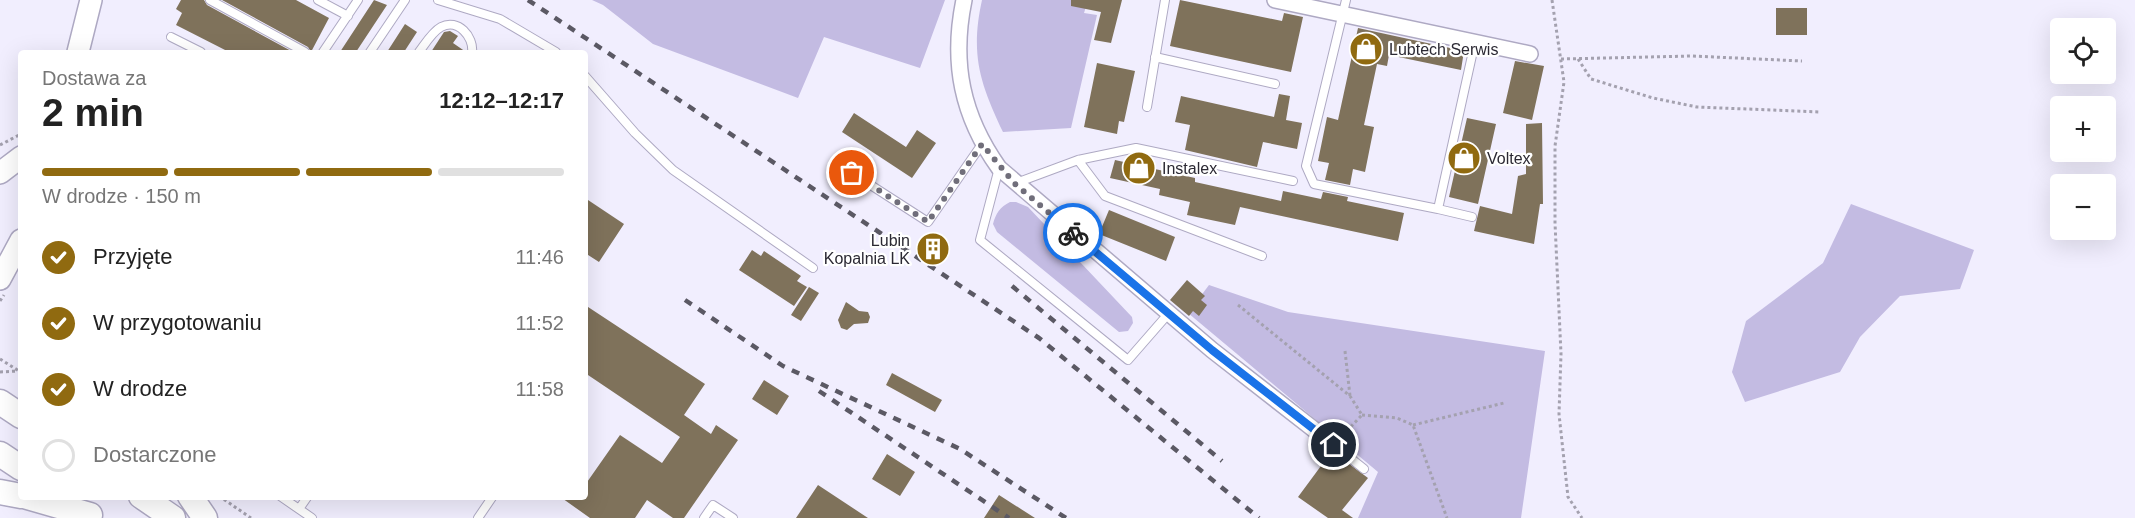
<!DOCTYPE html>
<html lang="pl">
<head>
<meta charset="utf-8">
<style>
  :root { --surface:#fff; --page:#f2f2f2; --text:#222; --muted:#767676; --line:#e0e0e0; --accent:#906a10 }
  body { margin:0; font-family:Helvetica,sans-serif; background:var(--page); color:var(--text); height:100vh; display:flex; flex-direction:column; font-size:22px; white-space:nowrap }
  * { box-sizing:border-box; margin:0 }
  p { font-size:20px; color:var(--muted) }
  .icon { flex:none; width:33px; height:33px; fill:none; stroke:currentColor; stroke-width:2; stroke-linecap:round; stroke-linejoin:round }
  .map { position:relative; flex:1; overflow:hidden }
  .side { position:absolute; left:18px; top:50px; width:570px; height:450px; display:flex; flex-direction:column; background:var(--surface); border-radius:6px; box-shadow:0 6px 24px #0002 }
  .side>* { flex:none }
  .fabs { position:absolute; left:2050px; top:18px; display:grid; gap:12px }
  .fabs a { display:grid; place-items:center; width:66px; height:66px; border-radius:6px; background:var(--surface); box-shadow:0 6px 24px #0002; font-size:30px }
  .pin { position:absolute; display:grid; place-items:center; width:51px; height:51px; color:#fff; margin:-26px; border:3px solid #fff; border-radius:50%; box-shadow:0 2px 6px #0007 }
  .courier { position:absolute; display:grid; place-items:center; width:60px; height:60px; margin:-30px; border:4px solid #1a73e8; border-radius:50%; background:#fff; color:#222; box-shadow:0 2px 8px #0007 }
  .headline em { font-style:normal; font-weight:700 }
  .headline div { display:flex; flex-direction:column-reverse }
  .headline { display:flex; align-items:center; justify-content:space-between; height:102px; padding:0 24px }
  h1 { font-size:39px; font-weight:700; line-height:45px }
  .bar { display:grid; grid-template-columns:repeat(4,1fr); gap:9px 6px; align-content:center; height:72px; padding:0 24px }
  .bar i { height:8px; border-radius:4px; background:var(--line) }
  .bar .on { background:var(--accent) }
  .bar p { grid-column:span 4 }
  ol { padding:0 24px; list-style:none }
  li { display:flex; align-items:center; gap:18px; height:66px }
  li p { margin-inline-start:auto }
  li .icon { padding:6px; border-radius:50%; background:var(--accent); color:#fff; stroke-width:4 }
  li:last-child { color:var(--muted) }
  li i { width:33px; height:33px; border:3px solid var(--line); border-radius:50% }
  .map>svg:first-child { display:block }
  .green { fill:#c3bbe2 }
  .building { fill:#7f725b }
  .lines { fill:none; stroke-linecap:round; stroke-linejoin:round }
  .service-casing { stroke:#aea9c3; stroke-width:10 }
  .minor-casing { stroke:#aea9c3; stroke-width:18 }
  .secondary-casing { stroke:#aea9c3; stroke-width:24 }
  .primary-casing { stroke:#aea9c3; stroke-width:27 }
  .path { stroke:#a4a1af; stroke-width:3; stroke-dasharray:3 3; stroke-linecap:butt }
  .service { stroke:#fff; stroke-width:8 }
  .minor { stroke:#fff; stroke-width:15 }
  .secondary { stroke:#fff; stroke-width:21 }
  .primary { stroke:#fff; stroke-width:24 }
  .rail { stroke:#5b5964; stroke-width:4.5; stroke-dasharray:8 8; stroke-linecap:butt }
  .done { stroke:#706e7a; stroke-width:6; stroke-dasharray:0 10.8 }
  .route { stroke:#1a73e8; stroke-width:8 }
  .labels { text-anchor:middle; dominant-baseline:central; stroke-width:4.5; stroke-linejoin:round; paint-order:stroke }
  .poi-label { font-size:16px; fill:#2b2933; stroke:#fff; text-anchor:start }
</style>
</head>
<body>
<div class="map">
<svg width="2135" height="518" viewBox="0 0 2135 518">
  <rect width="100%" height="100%" fill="#f1eefe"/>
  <path class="green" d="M592,0H945L920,68L824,37L798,98L653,44L603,5Z
    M982,0H1088L1084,13L1097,15L1071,128L1003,132C980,83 970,55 982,0Z
    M1010,202H1016L1028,207L1132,317L1133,323L1128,331L1119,332L997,232L993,224C996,213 1000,207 1010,202Z
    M1851,204L1974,250L1960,289L1900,296L1860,337L1840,372L1745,402L1732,372L1746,321L1823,263Z
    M1209,285L1288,312L1545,351L1521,518H1358L1378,472L1188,313Z"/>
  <path class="building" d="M181,0H204L207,5L293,52H229L176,25L182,13L176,9Z
    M222,0H296L329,18L311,52L308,47Z
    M374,0L387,5L356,52H340Z
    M1071,0H1122L1111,43L1094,40L1101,12L1071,6Z
    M1180,0L1282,21L1284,13L1303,17L1291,72L1170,46Z
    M1776,8H1807V35H1776Z
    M405,24L417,32L404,52H387Z
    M1358,28L1464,51L1461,70L1389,55L1387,66L1377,64L1364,125L1374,127L1365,172L1353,169L1350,185L1325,180L1329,163L1318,161L1327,117L1338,120Z
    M450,31L458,36L453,43L466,52H431L444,32Z
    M1515,61L1544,66L1532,120L1503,113Z
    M1097,63L1135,71L1124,122L1119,121L1117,134L1084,127Z
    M1279,94L1290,96L1286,120L1302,123L1297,149L1263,142L1257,167L1185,150L1190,125L1175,122L1181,96L1274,117Z
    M854,113L906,147L917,130L936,143L912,178L842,132Z
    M1467,118L1496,124L1478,204L1449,197Z
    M1542,123L1543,204H1540L1534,244L1474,231L1480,206L1512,214L1518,176L1526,174V124Z
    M1115,160L1195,178V182L1281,201L1283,191L1321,199L1323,192L1348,197L1347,201L1404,213L1398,241L1240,207L1235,225L1187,215L1190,202L1159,195L1160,189L1110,178Z
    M585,198L624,224L599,262L585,253Z
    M1109,210L1175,237L1166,261L1099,234Z
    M931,239L943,245L936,258L924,252Z
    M752,250L761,256L764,251L801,276L797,281L807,287L794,306L739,270Z
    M1187,280L1205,296L1201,300L1207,305L1199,316L1193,311L1189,316L1170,300Z
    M809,287L819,293L801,321L791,315Z
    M846,302L859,311L868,312L870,317L868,323L854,324L847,330L841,328L838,320Z
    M585,305L705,384L684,415L711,434L716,425L738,440L684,518H673L647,500L635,518H590L559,496H585V485L620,435L662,463L680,437L585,373Z
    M892,373L942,400L935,412L886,385Z
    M764,380L789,396L777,415L752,399Z
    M1332,451L1368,478L1342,510L1353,518H1328L1298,497Z
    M887,454L915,472L900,496L872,479Z
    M818,485L868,518H796Z
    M999,495L1035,518H984Z"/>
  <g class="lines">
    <g class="service-casing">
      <path id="service" d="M210,0L305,52
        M318,0L348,16
        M438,0L500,19L556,52
        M1346,0L1306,166L1314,184L1438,209
        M171,37L201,52
        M323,52L358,0
        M370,52L405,0
        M419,52C425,44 432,32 441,27C458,18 474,37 472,52
        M1155,57L1275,84
        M585,76L635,133L673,170L813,268
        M1147,107L1165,0
        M1078,160L1105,196L1262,256
        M999,168L980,240L1128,360L1169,313
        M852,173L928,222L982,144
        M1016,183L1078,160L1136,148L1293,181
        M1472,217L1438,209L1475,42
        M1330,442L1364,469
        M280,496L312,518
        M299,509L308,496
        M478,518L493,496
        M704,518L713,505L733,518"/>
    </g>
    <g class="minor-casing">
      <path id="minor" d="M964,0C951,63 962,116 999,168L1212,350L1330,442
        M1275,0L1530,54"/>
    </g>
    <g class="secondary-casing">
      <path id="secondary" d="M78,52L91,0
        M0,173L21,157
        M0,279L21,240"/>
    </g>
    <g class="primary-casing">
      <path id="primary" d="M0,402L21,416
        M0,454L21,468
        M0,492L21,496
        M24,496L90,515
        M141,496L173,518
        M190,496L205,518"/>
    </g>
    <path class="path" d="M1552,0L1564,82L1555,146V223L1561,354L1559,414L1568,497L1582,518
      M1561,59L1692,56L1802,61
      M1578,59L1591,79L1653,98L1697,107L1821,112
      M0,145L21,134
      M0,301L4,295
      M1238,305L1350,396L1362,415L1341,437
      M1345,351L1350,396
      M0,359L19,371
      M0,372L19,371
      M1362,415L1397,418L1413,425L1447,518
      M1413,425L1504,403
      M219,496L251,518"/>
    <use href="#service" class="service"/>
    <use href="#minor" class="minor"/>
    <use href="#secondary" class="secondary"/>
    <use href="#primary" class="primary"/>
    <path class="rail" d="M528,0L1039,338L1259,518
      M1012,286L1222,461
      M685,300L783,366L960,449L1066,518
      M819,391L1009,518"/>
  </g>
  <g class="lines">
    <path class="done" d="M852,173L928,222L982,144L1014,183L1073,233"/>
    <path class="route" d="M1073,233L1212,350L1334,445"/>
  </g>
  <defs>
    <g id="shop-disc" transform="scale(1.725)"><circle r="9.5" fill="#906a10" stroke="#fff"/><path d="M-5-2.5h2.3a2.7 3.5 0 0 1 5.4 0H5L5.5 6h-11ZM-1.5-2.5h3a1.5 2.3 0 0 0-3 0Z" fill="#fff"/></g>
    <g id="building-disc" transform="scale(1.725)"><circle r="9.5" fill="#906a10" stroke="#fff"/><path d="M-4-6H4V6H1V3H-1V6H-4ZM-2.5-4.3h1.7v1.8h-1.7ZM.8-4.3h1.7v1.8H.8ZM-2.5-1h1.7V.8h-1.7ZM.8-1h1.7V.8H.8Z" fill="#fff"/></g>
  </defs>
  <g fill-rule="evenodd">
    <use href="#shop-disc" x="1366" y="49"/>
    <use href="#shop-disc" x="1464" y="158"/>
    <use href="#shop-disc" x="1139" y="168"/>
    <use href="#building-disc" x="933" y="249"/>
  </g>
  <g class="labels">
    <g class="poi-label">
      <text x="1389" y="49">Lubtech Serwis</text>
      <text x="1487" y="158">Voltex</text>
      <text x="1162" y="168">Instalex</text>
      <text x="910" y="240" text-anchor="end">Lubin<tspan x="910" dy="18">Kopalnia LK</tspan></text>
    </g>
  </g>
</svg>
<div class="fabs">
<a><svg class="icon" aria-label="locate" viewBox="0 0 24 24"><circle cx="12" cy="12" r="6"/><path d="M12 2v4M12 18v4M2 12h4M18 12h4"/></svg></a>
<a>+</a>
<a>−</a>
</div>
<div class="pin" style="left:852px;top:173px;background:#ea580c"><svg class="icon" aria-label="bag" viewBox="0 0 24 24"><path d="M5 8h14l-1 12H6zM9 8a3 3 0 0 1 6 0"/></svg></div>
<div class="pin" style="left:1334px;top:445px;background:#1f2937"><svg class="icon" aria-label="home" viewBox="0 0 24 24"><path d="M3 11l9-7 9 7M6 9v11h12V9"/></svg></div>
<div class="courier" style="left:1073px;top:233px"><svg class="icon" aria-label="bike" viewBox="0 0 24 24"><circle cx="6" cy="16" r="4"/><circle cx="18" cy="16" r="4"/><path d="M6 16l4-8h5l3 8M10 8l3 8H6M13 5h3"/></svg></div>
<section class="side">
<div class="headline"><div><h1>2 min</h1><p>Dostawa za</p></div><em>12:12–12:17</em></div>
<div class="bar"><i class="on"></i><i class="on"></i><i class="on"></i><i></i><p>W drodze · 150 m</p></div>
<ol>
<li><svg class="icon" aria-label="check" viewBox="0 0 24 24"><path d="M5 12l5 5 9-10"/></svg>Przyjęte<p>11:46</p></li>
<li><svg class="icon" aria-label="check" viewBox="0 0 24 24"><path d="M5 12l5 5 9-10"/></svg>W przygotowaniu<p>11:52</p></li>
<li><svg class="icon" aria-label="check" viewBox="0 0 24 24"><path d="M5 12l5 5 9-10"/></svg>W drodze<p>11:58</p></li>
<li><i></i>Dostarczone</li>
</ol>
</section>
</div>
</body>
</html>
